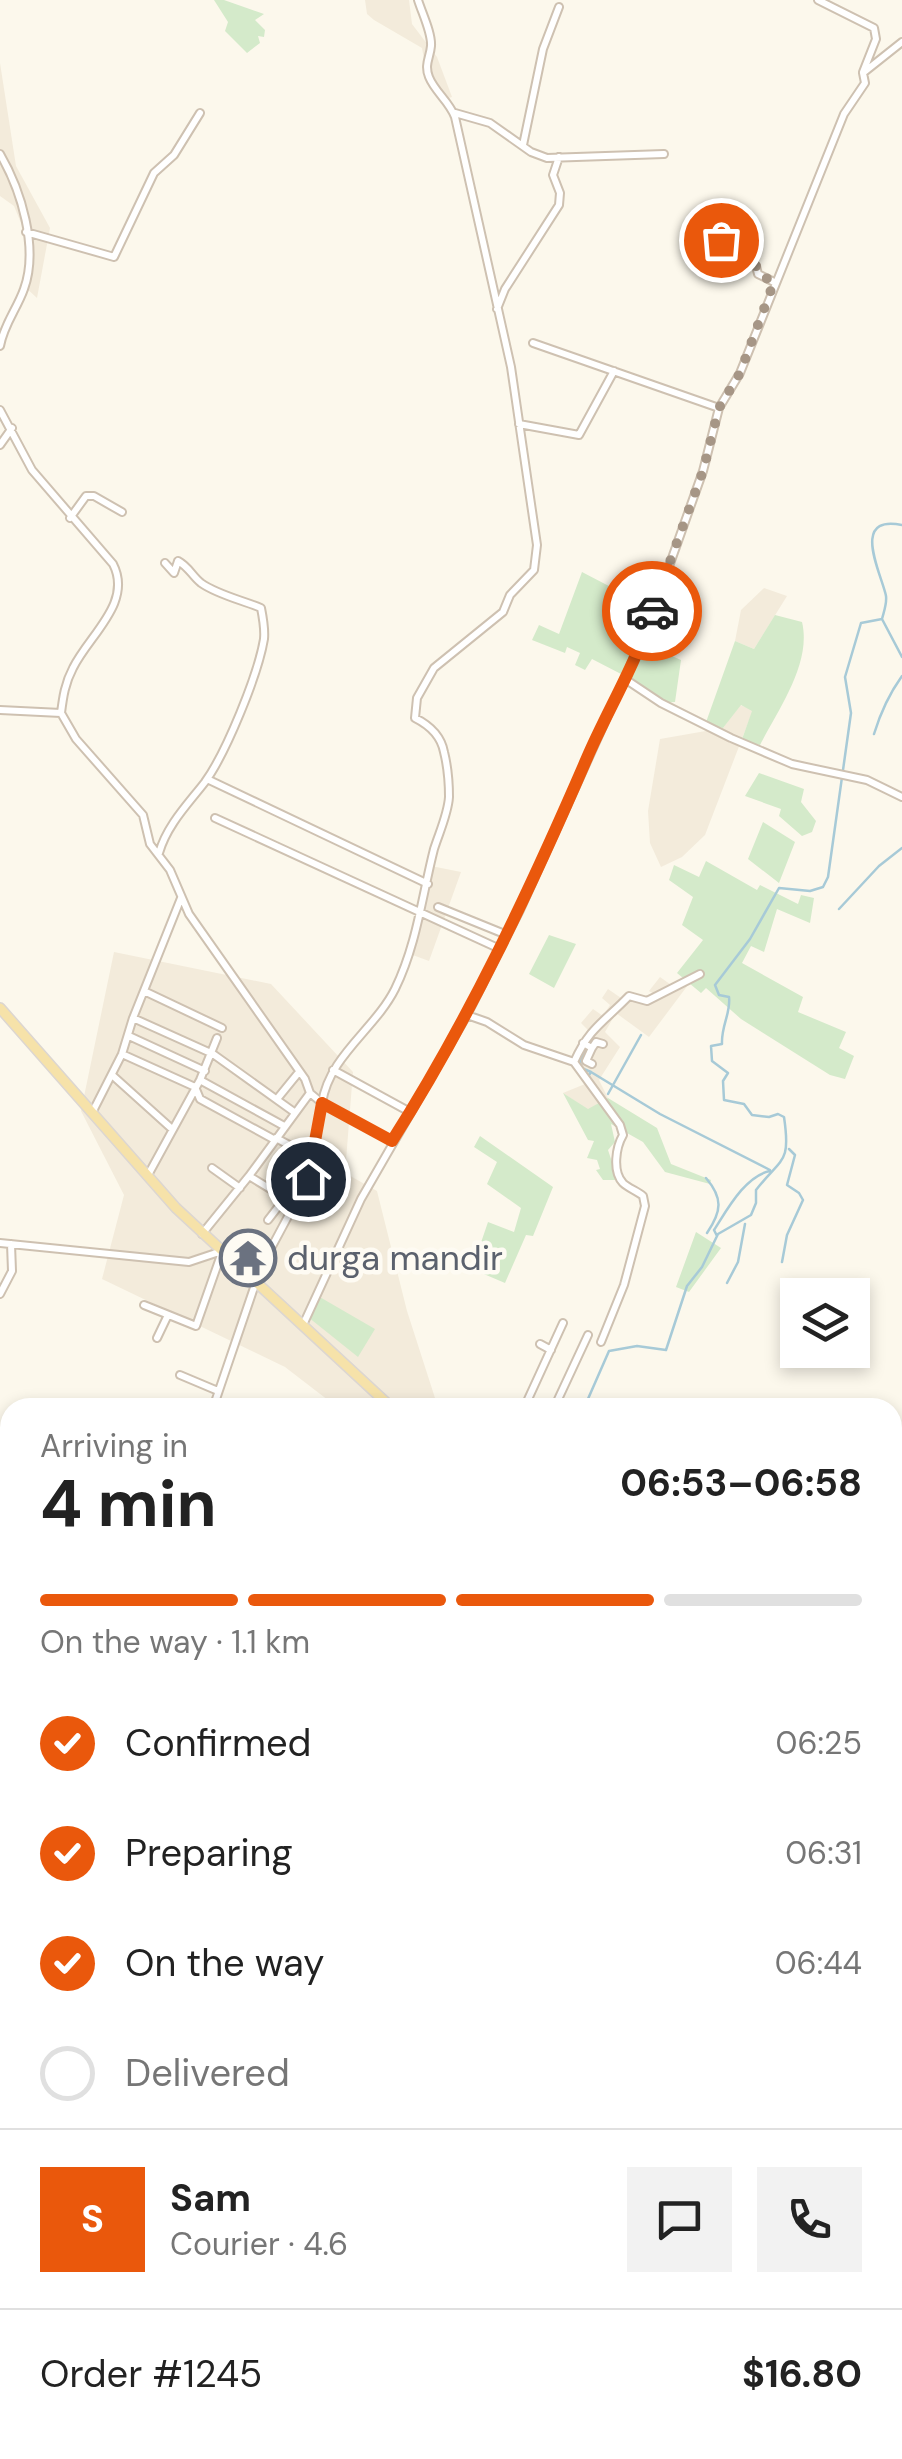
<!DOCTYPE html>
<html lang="en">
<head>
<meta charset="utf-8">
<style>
  :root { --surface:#fff; --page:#f2f2f2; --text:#222; --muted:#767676; --line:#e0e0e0; --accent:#ea580c }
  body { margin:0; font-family:"DM Sans",sans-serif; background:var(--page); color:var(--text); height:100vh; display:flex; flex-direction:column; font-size:38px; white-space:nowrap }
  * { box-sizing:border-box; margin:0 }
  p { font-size:32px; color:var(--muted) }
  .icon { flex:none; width:55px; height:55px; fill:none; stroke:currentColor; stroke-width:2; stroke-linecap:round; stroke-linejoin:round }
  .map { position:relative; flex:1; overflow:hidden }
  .panel { position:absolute; left:0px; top:1398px; width:902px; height:1062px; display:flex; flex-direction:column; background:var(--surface); border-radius:30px 30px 0 0; box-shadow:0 5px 15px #0003 }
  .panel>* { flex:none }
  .tools { position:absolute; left:780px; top:1278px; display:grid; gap:20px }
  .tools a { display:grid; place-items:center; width:90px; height:90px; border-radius:0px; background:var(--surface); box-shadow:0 5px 15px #0003; font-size:50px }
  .pin { position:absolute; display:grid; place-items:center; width:85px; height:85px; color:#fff; margin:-42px; border:5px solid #fff; border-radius:50%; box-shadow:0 2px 10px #0007 }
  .courier { position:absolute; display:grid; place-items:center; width:100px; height:100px; margin:-50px; border:8px solid #ea580c; border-radius:50%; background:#fff; color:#222; box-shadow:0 2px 12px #0007 }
  .summary em { font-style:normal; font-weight:700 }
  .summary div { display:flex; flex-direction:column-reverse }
  .summary { display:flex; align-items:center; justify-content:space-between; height:170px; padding:0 40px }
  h1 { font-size:65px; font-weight:700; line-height:75px }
  .bar { display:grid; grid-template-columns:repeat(4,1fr); gap:15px 10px; align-content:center; height:120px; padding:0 40px }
  .bar i { height:12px; border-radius:8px; background:var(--line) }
  .bar .on { background:var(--accent) }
  .bar p { grid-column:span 4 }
  .line { display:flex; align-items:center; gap:25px; padding:0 40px; border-top:2px solid var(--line) }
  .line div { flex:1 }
  .round { display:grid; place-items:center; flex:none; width:105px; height:105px; border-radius:0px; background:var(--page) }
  ol { padding:0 40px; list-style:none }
  li { display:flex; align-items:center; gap:30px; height:110px }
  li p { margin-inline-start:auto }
  li .icon { padding:10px; border-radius:50%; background:var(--accent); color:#fff; stroke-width:4 }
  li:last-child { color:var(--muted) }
  li i { width:55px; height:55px; border:5px solid var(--line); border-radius:50% }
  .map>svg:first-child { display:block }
  .residential { fill:#f3ebdb }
  .green { fill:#d4eaca }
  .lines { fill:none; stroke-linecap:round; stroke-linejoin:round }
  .stream { stroke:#a7cad7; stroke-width:2.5 }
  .minor-casing { stroke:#cec1b1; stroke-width:10 }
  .major-casing { stroke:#dcd6d1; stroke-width:12 }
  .minor { stroke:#fff; stroke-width:6 }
  .major { stroke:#f6e2a9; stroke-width:9 }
  .done { stroke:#a69686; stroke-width:10; stroke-dasharray:0 18 }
  .route { stroke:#ea580c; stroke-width:12 }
  .labels { text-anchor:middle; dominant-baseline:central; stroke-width:9; stroke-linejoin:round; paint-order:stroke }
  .worship-label { font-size:35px; fill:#5b616d; stroke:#fefbf3; text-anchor:start }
</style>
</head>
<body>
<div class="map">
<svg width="902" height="2459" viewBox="0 0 902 2459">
  <rect width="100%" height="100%" fill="#fcf8ec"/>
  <path class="residential" d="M365,0H409L412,24L437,57L452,97L442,100L429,87L422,48L374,20L367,14Z
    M0,63L16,166L50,228L37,298L23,285L28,255L23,228L14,206L0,196Z
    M764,588L787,596L754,649L735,641L741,610Z
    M740,705L753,710L705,835L682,857L661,867L650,843L648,811L660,739L723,728Z
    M431,866L461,872L429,961L410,954Z
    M114,952L271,984L353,1072L345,1173L377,1191L407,1311L435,1398L427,1407H337L285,1367L102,1279L124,1195L81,1111Z
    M660,977L674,987L684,981L688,985L649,1037L616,1013L605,1032L620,1047L599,1080L608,1098L588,1110L563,1093L585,1084L572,1066L590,1032L581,1023L593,1009L603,1016L610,1005L602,998L608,989L621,998L626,994L644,1000L654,994L649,991Z
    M10,2091V2321L0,2335V2172Z
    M492,2450H621L617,2459H488Z"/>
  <path class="green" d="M214,0H224L264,14L255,20L265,30L264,37L258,36L260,43L247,53L225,31L228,22Z
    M582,572L628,596L634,615L649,621L621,674L592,659L585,670L575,665L580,653L567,647L565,653L532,640L539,625L559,634Z
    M775,615L802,622C812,663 778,710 760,745L741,742L752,711L741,705L723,728L705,725L735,641L754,649Z
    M647,645L681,660L675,702L661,703L625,679Z
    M759,773L804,789L801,802L816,821L812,832L802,836L779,816L781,809L745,796Z
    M763,822L795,842L779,883L748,859Z
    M706,861L757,890L760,885L798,904L801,895L814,898L810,923L777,909L764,952L751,946L742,963L803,997L798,1012L846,1032L839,1048L854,1056L845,1079L830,1075L741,1019L706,988L701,993L677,973L703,940L682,925L693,897L669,880L674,865L699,877Z
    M549,935L576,944L554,988L529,974Z
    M563,1093L588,1109L608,1098L657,1128L671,1164L711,1180L710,1184L665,1172L643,1142L611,1124L615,1142L608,1150L618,1180H603L596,1170L600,1169L597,1160L587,1158L594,1141L588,1140Z
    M480,1136L553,1187L533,1236L526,1235L505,1283L472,1269L488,1222L514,1232L521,1208L487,1184L497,1162L474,1147Z
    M696,1232L721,1248L689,1292L676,1287Z
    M318,1296L375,1329L358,1357L308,1317Z"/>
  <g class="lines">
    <path class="stream" d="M882,619L902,657
      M874,734C881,711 889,694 902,676
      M839,909L879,866L902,848
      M586,1046L579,1067L591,1072L587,1078
      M591,1072L660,1114L770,1170
      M608,1094L641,1035
      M706,1178C723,1198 722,1211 707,1233
      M717,1236L714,1230C727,1210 745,1176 770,1171
      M782,1262L787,1235L803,1200L799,1193L787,1185L795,1155L789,1149
      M727,1283L738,1262L745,1224
      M584,1408L609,1351L637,1346L666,1350L687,1286L702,1267L718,1234L751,1215L756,1203V1190C782,1157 791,1164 784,1117L778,1114L769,1117L752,1115L744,1104L724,1100L723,1081L728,1073L712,1061L711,1046L722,1044C721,1026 731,1013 729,997L719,995L715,985L750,939L779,888L810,891L823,887L828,877L851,713L845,677L861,623L882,619C884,611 887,604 886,596C882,575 849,514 902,525
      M200,2459L203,2450"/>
    <g class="minor-casing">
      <path id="minor" d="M818,0L874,28L876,39L863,72
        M455,113L490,123L531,152L547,158L664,154
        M523,145L543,49L559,7
        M0,154C21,190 39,248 24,289C17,309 4,324 0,346
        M698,220L702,228L745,256L756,266L758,274L774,282
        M26,232L114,257L154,173L174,155L200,113
        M497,309L505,289L559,205L560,193L553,175L559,157
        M533,343L719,408
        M0,410L32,470L113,564C133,603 89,635 73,668C65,683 63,697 61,713L76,739L143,815L150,844L170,870L189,914L305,1079L310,1093L322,1103L308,1179L261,1267L213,1408
        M519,424L579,435L614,371
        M0,445L12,428
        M70,518L86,496H94L122,512
        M625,679L661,703L731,738L792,764L867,780L902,797
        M0,710L61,713
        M207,779L428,884
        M215,818L500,949
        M159,853C167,825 188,804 205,782C226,753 258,675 264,639C265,629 263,618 261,608C242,600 218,595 201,583C192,576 189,567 178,561L174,573L165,563
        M438,907L507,935
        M144,991L222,1028
        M467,1015L487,1022L524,1045L574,1062
        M133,1018L181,898
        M129,1036L205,1071
        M583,1043L592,1048L596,1042L603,1044
        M592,1048L586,1061L592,1064
        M122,1054L195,1087L200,1099L275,1140
        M333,1070L410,1112
        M112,1075L172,1129
        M200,1080L284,1126
        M277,1099L299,1072
        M92,1113L122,1054L133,1018L213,1054L294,1112
        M276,1138L313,1158
        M392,1141L322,1103C329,1056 375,1029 395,989C417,944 422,896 434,849C439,833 448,814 449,797C449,784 447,764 444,752C441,736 429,725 415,718L417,698L434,668L503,612L510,595L534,570L537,545L511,367L455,117C449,101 435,92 429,77C424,64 430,58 431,46C432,33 422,13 418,0
        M212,1168L240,1188
        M148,1175L200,1080L217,1038
        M249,1176L310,1093
        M268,1220L285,1198
        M202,1234L249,1176L295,1204
        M0,1243L189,1262L222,1251
        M0,1294L12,1271L11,1244
        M144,1305L196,1326L222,1252
        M303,1325L361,1199L467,1015L520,910L646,631L703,471L719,408L740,373L844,114L865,83L863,73L902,42
        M157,1338L168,1315
        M601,1342L624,1285L645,1206L643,1196C637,1191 628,1188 623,1183C612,1171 616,1147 623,1135L620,1125L574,1062C590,1027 604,1022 629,996L647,1001L700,974
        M540,1344L551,1350
        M180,1375L218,1391
        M524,1408L563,1323
        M554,1408L588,1335
        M0,1656L10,1660
        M892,1707L902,1705
        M895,1778L902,1764
        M892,1909L902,1914
        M0,2252L10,2232
        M0,2403L10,2407
        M129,2450L155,2459
        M75,2459L79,2450
        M99,2459L103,2450
        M476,2459V2450
        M624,2459L628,2450
        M896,2459L902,2437"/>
    </g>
    <g class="major-casing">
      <path id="major" d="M0,1008L176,1208L392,1408
        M892,2052L902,2065"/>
    </g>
    <use href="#minor" class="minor"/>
    <use href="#major" class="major"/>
  </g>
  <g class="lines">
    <path class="done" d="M652,611L703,471L719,408L740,373L774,282L758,274L756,266L721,240"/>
    <path class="route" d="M308,1179L322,1103L392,1141C469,1020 530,890 587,758C608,709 637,663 652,611"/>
  </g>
  <defs>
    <g id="temple-ring" transform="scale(2.875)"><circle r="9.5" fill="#fefbf3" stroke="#6b7280" stroke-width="1.5"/><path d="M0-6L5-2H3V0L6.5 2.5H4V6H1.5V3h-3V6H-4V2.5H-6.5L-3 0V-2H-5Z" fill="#6b7280"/></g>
  </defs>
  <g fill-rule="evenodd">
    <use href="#temple-ring" x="248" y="1258"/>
  </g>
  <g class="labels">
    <g class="worship-label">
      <text x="287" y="1258">durga mandir</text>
    </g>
  </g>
</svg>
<div class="tools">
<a><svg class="icon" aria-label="layers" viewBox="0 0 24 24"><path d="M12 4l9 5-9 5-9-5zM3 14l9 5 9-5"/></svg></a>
</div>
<div class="pin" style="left:721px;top:240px;background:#ea580c"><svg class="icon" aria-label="bag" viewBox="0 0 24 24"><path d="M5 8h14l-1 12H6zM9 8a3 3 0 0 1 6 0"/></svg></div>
<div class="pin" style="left:308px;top:1179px;background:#1f2937"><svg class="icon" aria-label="home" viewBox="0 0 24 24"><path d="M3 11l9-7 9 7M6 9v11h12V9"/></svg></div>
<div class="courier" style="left:652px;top:611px"><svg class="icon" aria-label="car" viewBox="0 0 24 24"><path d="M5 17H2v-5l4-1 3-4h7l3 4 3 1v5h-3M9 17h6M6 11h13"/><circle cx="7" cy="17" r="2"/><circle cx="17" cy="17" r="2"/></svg></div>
<section class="panel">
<div class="summary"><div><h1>4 min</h1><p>Arriving in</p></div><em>06:53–06:58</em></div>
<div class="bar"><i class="on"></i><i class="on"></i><i class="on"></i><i></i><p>On the way · 1.1 km</p></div>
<ol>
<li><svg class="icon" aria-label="check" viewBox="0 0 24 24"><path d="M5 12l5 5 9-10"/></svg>Confirmed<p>06:25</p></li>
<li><svg class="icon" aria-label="check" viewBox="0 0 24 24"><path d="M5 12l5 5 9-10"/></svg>Preparing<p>06:31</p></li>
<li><svg class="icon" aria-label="check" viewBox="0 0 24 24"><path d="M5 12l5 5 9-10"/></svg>On the way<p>06:44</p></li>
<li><i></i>Delivered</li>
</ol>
<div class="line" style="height:180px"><b class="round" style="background:var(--accent);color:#fff">S</b><div><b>Sam</b><p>Courier · 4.6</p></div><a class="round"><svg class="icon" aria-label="chat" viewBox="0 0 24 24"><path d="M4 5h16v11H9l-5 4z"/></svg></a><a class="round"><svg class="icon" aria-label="phone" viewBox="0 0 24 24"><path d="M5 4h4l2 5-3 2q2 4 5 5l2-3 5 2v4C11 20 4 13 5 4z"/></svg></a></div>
<div class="line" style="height:130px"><div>Order #1245</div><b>$16.80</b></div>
</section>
</div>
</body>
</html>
